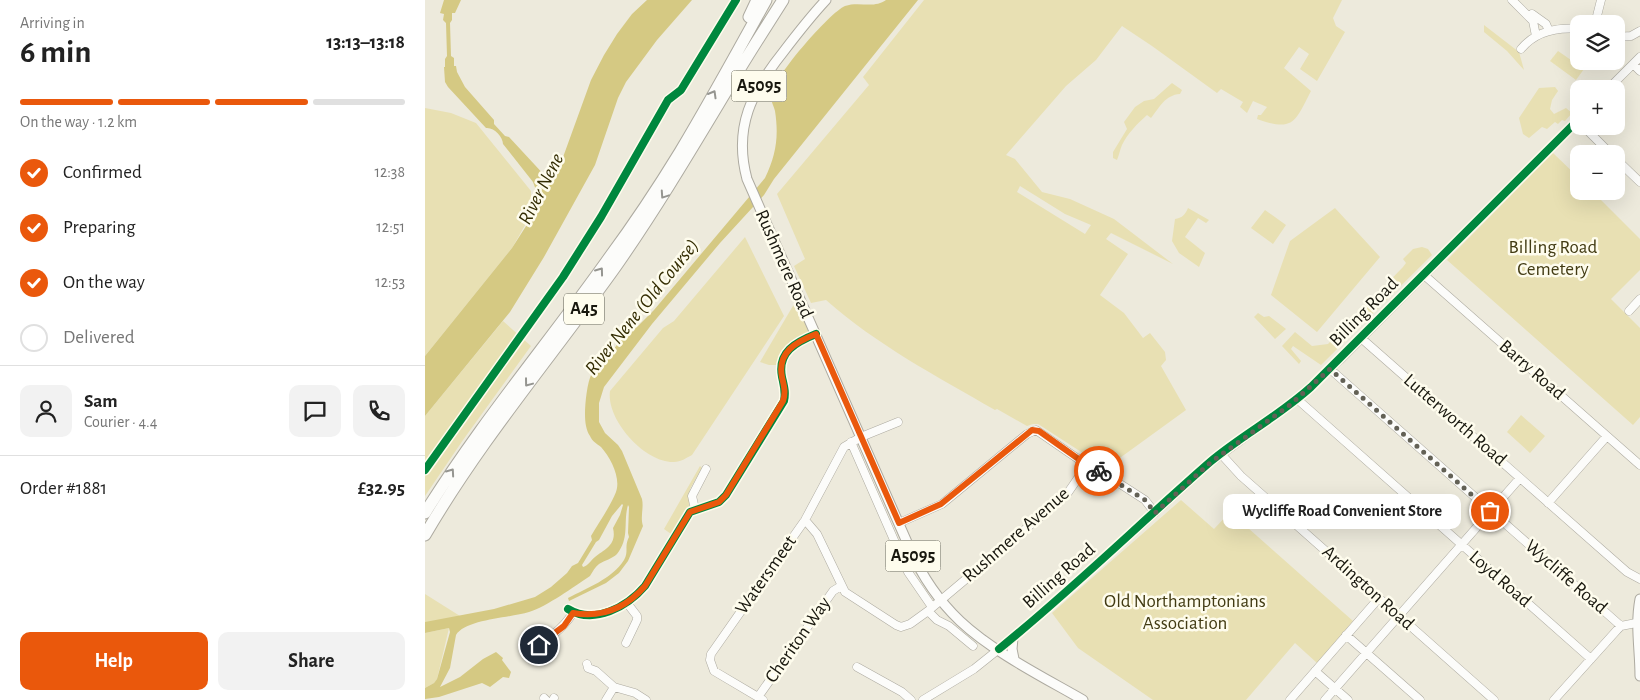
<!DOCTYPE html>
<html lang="en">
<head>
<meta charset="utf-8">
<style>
  :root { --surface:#fff; --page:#f2f2f2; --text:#222; --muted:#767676; --line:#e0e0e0; --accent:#ea580c }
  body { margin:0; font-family:"Alegreya Sans",sans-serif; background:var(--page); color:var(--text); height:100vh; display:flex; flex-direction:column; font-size:19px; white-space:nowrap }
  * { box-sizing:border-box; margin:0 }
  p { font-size:16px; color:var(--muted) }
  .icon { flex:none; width:28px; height:28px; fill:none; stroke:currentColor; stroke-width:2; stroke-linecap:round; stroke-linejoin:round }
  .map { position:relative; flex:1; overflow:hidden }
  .side { display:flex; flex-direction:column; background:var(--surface); width:425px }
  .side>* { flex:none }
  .tools { position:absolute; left:1145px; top:15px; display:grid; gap:10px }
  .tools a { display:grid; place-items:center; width:55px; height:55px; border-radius:10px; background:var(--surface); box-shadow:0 5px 20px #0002; font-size:25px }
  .pin { position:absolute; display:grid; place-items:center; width:42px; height:42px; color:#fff; margin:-21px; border:2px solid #fff; border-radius:50%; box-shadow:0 1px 5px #0007 }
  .courier { position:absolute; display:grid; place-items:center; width:50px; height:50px; margin:-25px; border:4px solid #ea580c; border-radius:50%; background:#fff; color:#222; box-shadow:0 1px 6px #0007 }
  .bubble { position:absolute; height:35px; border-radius:10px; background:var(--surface); box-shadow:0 5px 20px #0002; font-size:16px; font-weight:700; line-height:35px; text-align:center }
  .head em { font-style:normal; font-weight:700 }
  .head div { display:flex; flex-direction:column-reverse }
  .head { display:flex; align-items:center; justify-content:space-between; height:85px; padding:0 20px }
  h1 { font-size:32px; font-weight:700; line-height:38px }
  .bar { display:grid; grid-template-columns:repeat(4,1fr); gap:8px 5px; align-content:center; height:60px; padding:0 20px }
  .bar i { height:6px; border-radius:4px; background:var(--line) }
  .bar .selected { background:var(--accent) }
  .bar p { grid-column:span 4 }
  .line { display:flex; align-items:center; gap:12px; padding:0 20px; border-top:1px solid var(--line) }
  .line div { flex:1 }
  .round { display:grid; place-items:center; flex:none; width:52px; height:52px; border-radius:10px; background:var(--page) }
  ol { padding:0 20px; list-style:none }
  li { display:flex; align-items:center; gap:15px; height:55px }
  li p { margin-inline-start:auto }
  li .icon { padding:5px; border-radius:50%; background:var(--accent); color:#fff; stroke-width:4 }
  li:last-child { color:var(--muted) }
  li i { width:28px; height:28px; border:2px solid var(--line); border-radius:50% }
  .button { display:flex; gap:10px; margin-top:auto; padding:10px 20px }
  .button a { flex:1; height:58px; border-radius:10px; background:var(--accent); color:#fff; font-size:20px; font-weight:700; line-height:58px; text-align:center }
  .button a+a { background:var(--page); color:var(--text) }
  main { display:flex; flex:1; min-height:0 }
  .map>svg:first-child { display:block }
  .green { fill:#e8e0b3; fill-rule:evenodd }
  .water { fill:#d5c983; fill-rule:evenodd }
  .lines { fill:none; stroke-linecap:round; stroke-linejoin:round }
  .minor-casing { stroke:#adaaa0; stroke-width:9 }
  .major-casing { stroke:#adaaa0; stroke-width:11 }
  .highway-casing { stroke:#adaaa0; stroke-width:13 }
  .minor { stroke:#fcfcfa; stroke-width:8 }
  .major { stroke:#fcfcfa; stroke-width:9 }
  .highway { stroke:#fcfcfa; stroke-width:11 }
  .cycleway-casing { stroke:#fefced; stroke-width:11 }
  .cycleway { stroke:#00873e; stroke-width:8 }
  .oneway { stroke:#959590 }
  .done { stroke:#636156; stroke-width:5; stroke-dasharray:0 9 }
  .route { stroke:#ea580c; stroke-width:6 }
  .labels { text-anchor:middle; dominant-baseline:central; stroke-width:5; stroke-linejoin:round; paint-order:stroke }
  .shield { fill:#fefced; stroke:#5d5c51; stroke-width:1 }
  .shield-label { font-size:18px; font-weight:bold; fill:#18170e }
  .park-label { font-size:19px; fill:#423b13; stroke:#fefced }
  .street-label { font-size:19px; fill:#18170e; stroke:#fefced }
  .water-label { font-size:20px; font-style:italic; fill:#342d03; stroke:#fefced }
</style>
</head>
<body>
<main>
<section class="side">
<div class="head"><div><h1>6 min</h1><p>Arriving in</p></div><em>13:13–13:18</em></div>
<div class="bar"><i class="selected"></i><i class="selected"></i><i class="selected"></i><i></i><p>On the way · 1.2 km</p></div>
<ol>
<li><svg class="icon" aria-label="check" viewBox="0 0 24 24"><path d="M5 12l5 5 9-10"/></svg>Confirmed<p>12:38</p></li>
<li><svg class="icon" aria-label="check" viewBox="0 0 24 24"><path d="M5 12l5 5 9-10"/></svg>Preparing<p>12:51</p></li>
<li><svg class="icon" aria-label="check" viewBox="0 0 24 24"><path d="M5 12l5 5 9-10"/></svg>On the way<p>12:53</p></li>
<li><i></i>Delivered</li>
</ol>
<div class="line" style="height:90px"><a class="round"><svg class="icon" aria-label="person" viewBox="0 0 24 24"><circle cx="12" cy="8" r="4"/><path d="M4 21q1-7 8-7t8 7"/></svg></a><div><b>Sam</b><p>Courier · 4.4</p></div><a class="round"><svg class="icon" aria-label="chat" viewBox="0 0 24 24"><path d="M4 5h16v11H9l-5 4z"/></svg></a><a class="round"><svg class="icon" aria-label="phone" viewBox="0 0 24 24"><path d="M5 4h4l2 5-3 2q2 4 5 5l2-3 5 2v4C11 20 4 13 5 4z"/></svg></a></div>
<div class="line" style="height:65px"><div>Order #1881</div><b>£32.95</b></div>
<div class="button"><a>Help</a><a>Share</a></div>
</section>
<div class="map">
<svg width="1215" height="700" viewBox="0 0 1215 700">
  <rect width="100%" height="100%" fill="#edeadc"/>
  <path class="green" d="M499,0H917L908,18L911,26L920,32L892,81L875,69L884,54L874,47L859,68L886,91C870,122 869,132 832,119L833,115H836L842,107L828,101L822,113L815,107L818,102L796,89L792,93L727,46L697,26L671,60L641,86L581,155L590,159L617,192L645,199L689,219L748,264L686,233L681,239L703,254L675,295L699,313L718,338L725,333L740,352L741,360L736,366L761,410L681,468L613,424H608L602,426L572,409L570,410C511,376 452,345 401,300L386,303L369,266L380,259L352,194L444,85L438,77ZM595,186L640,214L666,225L660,234L592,192Z
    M1059,25L1094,52L1099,70L1082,51L1059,32Z
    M1133,51L1159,69L1151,80L1125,61Z
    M747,83L757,90L755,94C740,95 735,107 726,118L722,115C713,123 702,134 697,145C695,150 694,155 692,160L688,158V152L702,129L699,122L710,107L719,101L729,99Z
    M1130,87L1133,91L1127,100L1125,109L1129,114L1141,108L1147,113L1140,121L1137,120L1133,124L1130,122L1122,129L1117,127L1104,138L1098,134L1094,118L1114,88Z
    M0,108L26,113L51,123L106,191L107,213L87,248L0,356Z
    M1128,153L1154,178V191H1167L1215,239V270L1186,299L1215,328V417L1208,425L1022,260Z
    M763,208L784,220L781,223L773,218L760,237L780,253L774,267L754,253L747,241L750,219C757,218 760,215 763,208Z
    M910,208L955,257L892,332L846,295L865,241Z
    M840,210L861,225L848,244L826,228Z
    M320,237L359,316L267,455C261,458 256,462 249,462C220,463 181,420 185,391L238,328L249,321Z
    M997,247L1003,249L1007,255L896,365L868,346L866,349L876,361L874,364L857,346L870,332L887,346L903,344L978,267L981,263L978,259L988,249Z
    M372,299L384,333C367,338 357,348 352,365H344L335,362Z
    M833,313L839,317L844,316L861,329L850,339L829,317Z
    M78,321L106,346L38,440L0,496V416Z
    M1096,415L1120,436L1105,453L1082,432Z
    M275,466L277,468L265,489L264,507L259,513L246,534L239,529Z
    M756,500L789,529L805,512L928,621L892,663L870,643L821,700H728L653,648L627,613Z
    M0,594L35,616L0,627Z
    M24,628L12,679L9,683L0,688V633Z"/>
  <path class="water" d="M19,0H36L30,13H27V20L25,23L26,56L29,58V66H31L32,72L40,87L69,120V124L80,136L84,137L122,178L127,180L133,171L166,80L179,55L192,34L207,14L222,0H267L232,40L201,82L193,98L170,165L119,257L85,312L0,416V356L87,248L103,223L112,202L111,190L108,182L78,144C78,137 69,127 61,128L23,87L20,82L19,67H20V59L22,56L21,23L18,20L19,14L15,13Z
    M461,0H493L349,179L339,195L295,243L227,324L179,387L174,403V422L180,433L193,445L197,451L217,499C219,508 215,517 218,526L203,561L194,573L181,583L144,601L143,598C162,588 187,579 199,560C204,551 199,547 204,537L203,533L204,507L203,505C198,522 205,538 192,554C187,559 180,560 174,564C170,567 168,571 165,576C148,587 123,606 104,612C85,618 41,619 31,635L25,668L15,687L35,677L58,659L71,652L78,658L77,660L86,672L84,678L78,677L65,687L57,683L14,697L0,699V688L9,683L12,679L25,632L24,628L0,633V622L69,609L110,597L126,587L142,573L147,566L153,563L167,540L166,536C174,522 185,507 191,492C196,478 186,458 176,447C172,444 167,441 165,436C161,430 160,422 160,414C160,404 162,382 167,373C176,360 192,350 198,334L213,326L229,310L340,178C351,155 354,137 350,111C349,106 346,102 346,97C344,82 405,12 420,6C434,1 449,9 461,0ZM197,504L198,505L195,515L188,528C192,545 180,549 170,557C165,561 164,565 158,567L157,565L171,542L174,540L187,516Z"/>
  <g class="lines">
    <g class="minor-casing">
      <path id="minor" d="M1087,0L1108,21L1111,36
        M1107,14L1121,24L1124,31
        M1170,24L1176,0
        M1191,37L1206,36L1215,31
        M1096,49C1110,32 1132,27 1154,29
        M1208,64L1215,71
        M1183,89L1215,57
        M1158,126L1186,154
        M1191,159L1215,182
        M999,275L1215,465
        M1204,311L1215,299
        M936,338L1202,572L1215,579
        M905,369L1196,626
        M872,399L1166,659
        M426,442L483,572L507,607
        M796,454L816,476L1069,700
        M1123,503L1182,436
        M270,509L267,496L281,469
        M380,520L392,534L420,592L471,625L476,627L485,624L503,611L642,494L662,465
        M474,523L517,504L602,434L611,430L662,465L675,471L720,500L730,513
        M143,609C169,625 202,607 220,586L265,512L294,502L301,495L359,401C361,392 359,386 357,377C352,352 371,342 391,334
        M503,611L512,620L524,626L548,646
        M921,635L995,700
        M102,643L105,655
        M201,643L212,620V616L202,603
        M104,648C121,643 138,628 148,613
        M162,664L163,668L171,671L189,687L210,693L221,700
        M432,667L477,692L486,700
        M890,671L923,700
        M333,697L408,591L416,586
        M119,698L121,700
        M128,700L129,698
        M181,700L189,687
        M338,700L289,671L285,660L286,654L380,520L419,447L436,437L473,422
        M498,700L549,669L574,649L665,571L786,462L872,399L915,360L1154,119
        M865,700L954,598
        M900,700L1095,478
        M1129,700L1192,630L1196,626L1211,623"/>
    </g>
    <g class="major-casing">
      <path id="major" d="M401,0C386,16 372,34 359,51C327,91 308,127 322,179L485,549C497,576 513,600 535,621C568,652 618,677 658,700
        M1215,599C1210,625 1215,650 1215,676
        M588,638L587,649L589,659"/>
    </g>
    <g class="highway-casing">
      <path id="highway" d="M324,17L332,0
        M0,513C55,424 123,344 184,258C209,224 233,188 255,152C285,102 313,51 341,0
        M0,535C56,439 127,356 191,266C233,206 270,143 308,80C324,53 341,27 358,0"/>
    </g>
    <use href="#minor" class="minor"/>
    <use href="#major" class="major"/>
    <use href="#highway" class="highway"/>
    <g class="cycleway-casing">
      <path id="cycleway" d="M0,470L138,277L176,217L243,100L256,90L311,0
        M143,609C169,625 202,607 220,586L265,512L294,502L301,495L359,401C361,392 359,386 357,377C352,352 371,342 391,334
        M574,649C647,590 714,524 785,462C817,435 854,416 886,387L1154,119"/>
    </g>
    <use href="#cycleway" class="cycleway"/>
  </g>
  <defs><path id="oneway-chevron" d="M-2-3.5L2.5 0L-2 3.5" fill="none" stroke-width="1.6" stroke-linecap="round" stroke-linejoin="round" transform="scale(1.25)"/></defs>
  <g class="oneway">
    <use href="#oneway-chevron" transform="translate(288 94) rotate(-60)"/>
    <use href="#oneway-chevron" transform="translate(239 195) rotate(124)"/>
    <use href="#oneway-chevron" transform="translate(175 271) rotate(-54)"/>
    <use href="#oneway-chevron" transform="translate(103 383) rotate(127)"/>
    <use href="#oneway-chevron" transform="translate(26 472) rotate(-55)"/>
  </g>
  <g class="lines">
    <path class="done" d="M674,471L720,500L730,513L786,462L865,405L905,369L1065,511"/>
    <path class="route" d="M114,645L139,626L148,613C177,618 201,608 220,586L265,512L294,502L301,495L358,401C361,392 359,386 357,377C352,352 371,342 391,334L474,523L516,504L607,430L614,431L662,465L674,471"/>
  </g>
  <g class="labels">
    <g class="shield">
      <rect x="306.5" y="70.5" width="55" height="31" rx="4"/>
      <rect x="139" y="293.5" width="40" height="31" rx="4"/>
      <rect x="460.5" y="540.5" width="55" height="31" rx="4"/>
    </g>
    <g class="shield-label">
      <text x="334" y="86">A5095</text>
      <text x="159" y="309">A45</text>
      <text x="488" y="556">A5095</text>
    </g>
    <g class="park-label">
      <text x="1128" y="247">Billing Road<tspan x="1128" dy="22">Cemetery</tspan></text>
      <text x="760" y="601">Old Northamptonians<tspan x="760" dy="22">Association</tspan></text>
    </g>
    <g class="street-label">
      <text transform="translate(359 264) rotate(66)">Rushmere Road</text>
      <text transform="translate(939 312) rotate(-45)">Billing Road</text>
      <text transform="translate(1107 370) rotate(41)">Barry Road</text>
      <text transform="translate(1030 420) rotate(41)">Lutterworth Road</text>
      <text transform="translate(591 535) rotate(-41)">Rushmere Avenue</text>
      <text transform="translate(341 575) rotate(-55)">Watersmeet</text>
      <text transform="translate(634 576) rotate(-41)">Billing Road</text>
      <text transform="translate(1141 577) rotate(41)">Wycliffe Road</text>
      <text transform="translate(1075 579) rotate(41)">Loyd Road</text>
      <text transform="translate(943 588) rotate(42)">Ardington Road</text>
      <text transform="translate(373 640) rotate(-55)">Cheriton Way</text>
    </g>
    <g class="water-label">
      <text transform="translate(116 189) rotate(-63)">River Nene</text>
      <text transform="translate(217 307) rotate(-51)">River Nene (Old Course)</text>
    </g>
  </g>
</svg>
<div class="tools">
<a><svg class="icon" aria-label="layers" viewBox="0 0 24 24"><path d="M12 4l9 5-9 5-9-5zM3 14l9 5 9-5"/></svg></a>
<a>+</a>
<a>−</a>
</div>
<div class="pin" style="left:1065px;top:511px;background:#ea580c"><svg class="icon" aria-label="bag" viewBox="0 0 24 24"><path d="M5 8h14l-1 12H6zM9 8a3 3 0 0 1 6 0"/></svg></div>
<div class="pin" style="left:114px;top:645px;background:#1f2937"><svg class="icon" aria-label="home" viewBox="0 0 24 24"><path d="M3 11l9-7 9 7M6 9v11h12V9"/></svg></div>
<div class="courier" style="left:674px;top:471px"><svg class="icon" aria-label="bike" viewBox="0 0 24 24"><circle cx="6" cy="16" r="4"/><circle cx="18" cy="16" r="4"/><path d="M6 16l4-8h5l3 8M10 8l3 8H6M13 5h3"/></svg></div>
<div class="bubble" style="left:798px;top:494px;width:238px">Wycliffe Road Convenient Store</div>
</div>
</main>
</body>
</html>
